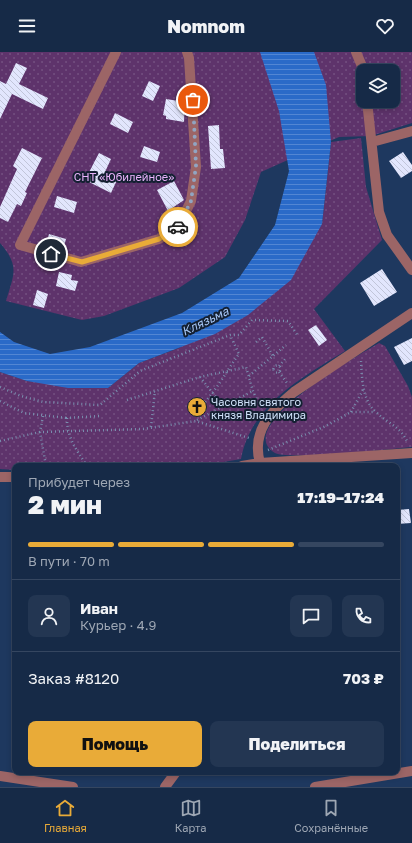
<!DOCTYPE html>
<html lang="ru">
<head>
<meta charset="utf-8">
<style>
  :root { --surface:#162a47; --page:#233652; --text:#f1f3f6; --muted:#9ea7b4; --line:#354660; --accent:#e9ab38 }
  body { margin:0; font-family:"Golos Text",sans-serif; background:var(--page); color:var(--text); height:100vh; display:flex; flex-direction:column; font-size:15px; white-space:nowrap }
  * { box-sizing:border-box; margin:0 }
  p { font-size:13px; color:var(--muted) }
  .icon { flex:none; width:22px; height:22px; fill:none; stroke:currentColor; stroke-width:2; stroke-linecap:round; stroke-linejoin:round }
  .map { position:relative; flex:1; overflow:hidden }
  .sheet { position:absolute; left:12px; top:411px; width:388px; height:312px; display:flex; flex-direction:column; background:var(--surface); border-radius:8px; box-shadow:0 2px 6px #0003,0 0 0 1px var(--line) }
  .sheet>* { flex:none }
  .tools { position:absolute; left:356px; top:12px; display:grid; gap:8px }
  .tools a { display:grid; place-items:center; width:44px; height:44px; border-radius:8px; background:var(--surface); box-shadow:0 2px 6px #0003,0 0 0 1px var(--line); font-size:20px }
  .pin { position:absolute; display:grid; place-items:center; width:34px; height:34px; color:#fff; margin:-17px; border:2px solid #fff; border-radius:50%; box-shadow:0 1px 4px #0007 }
  .courier { position:absolute; display:grid; place-items:center; width:40px; height:40px; margin:-20px; border:3px solid #e9ab38; border-radius:50%; background:#fff; color:#222; box-shadow:0 1px 5px #0007 }
  .overview em { font-style:normal; font-weight:800 }
  .overview div { display:flex; flex-direction:column-reverse }
  .overview { display:flex; align-items:center; justify-content:space-between; height:68px; padding:0 16px }
  h1 { font-size:26px; font-weight:800; line-height:30px }
  .bar { display:grid; grid-template-columns:repeat(4,1fr); gap:6px 4px; align-content:center; height:48px; padding:0 16px }
  .bar i { height:5px; border-radius:3px; background:var(--line) }
  .bar .active { background:var(--accent) }
  .bar p { grid-column:span 4 }
  .line { display:flex; align-items:center; gap:10px; padding:0 16px; border-top:1px solid var(--line) }
  .line div { flex:1 }
  .round { display:grid; place-items:center; flex:none; width:42px; height:42px; border-radius:8px; background:var(--page) }
  .primary-button { display:flex; gap:8px; margin-top:auto; padding:8px 16px }
  .primary-button a { flex:1; height:46px; border-radius:8px; background:var(--accent); color:#111; font-size:16px; font-weight:800; line-height:46px; text-align:center }
  .primary-button a+a { background:var(--page); color:var(--text) }
  header { display:flex; justify-content:space-between; align-items:center; height:52px; padding:0 16px; background:var(--surface); font-size:18px; font-weight:800 }
  .tab-bar { display:flex; justify-content:space-around; align-items:center; height:56px; border-top:1px solid var(--line); background:var(--surface); font-size:11px; color:var(--muted) }
  .tab-bar a { display:grid; justify-items:center; gap:2px }
  .tab-bar .active { color:var(--accent) }
  .map>svg:first-child { display:block }
  .green { fill:url(#green-dots); fill-rule:evenodd }
  .water { fill:url(#water-rules) }
  .building { fill:url(#building-back-hatch) }
  .lines { fill:none; stroke-linecap:round; stroke-linejoin:round }
  .path { stroke:#7a8faf; stroke-width:2.5; stroke-dasharray:1 3; stroke-linecap:butt }
  .minor { stroke:#9c6566; stroke-width:10 }
  .done { stroke:#91a5c2; stroke-width:4; stroke-dasharray:0 7.2 }
  .route { stroke:#e9ab38; stroke-width:5 }
  .labels { text-anchor:middle; dominant-baseline:central; stroke-width:4; stroke-linejoin:round; paint-order:stroke }
  .park-label { font-size:11px; fill:#e9b2fa; stroke:#142032 }
  .poi-label { font-size:11px; fill:#cfe0f8; stroke:#142032; text-anchor:start }
  .water-label { font-size:12px; font-style:italic; fill:#a7c7f7; stroke:#142032 }
</style>
</head>
<body>
<header><svg class="icon" aria-label="menu" viewBox="0 0 24 24"><path d="M4 6h16M4 12h16M4 18h16"/></svg>Nomnom<svg class="icon" aria-label="heart" viewBox="0 0 24 24"><path d="M12 20l-8-8c-3-5 5-10 8-4 3-6 11-1 8 4z"/></svg></header>
<div class="map">
<svg width="412" height="735" viewBox="0 0 412 735">
  <defs>
    <pattern id="green-dots" width="8" height="8" patternUnits="userSpaceOnUse"><rect width="8" height="8" fill="#5e336b"/><path d="M2 2h.1M6 6h.1" fill="none" stroke="#745081" stroke-width="1.8" stroke-linecap="round"/></pattern>
    <pattern id="water-rules" width="6" height="5" patternUnits="userSpaceOnUse"><rect width="6" height="5" fill="#2a6ac8"/><path d="M0 2.5h6" fill="none" stroke="#5286d3"/></pattern>
    <pattern id="building-back-hatch" width="6" height="6" patternUnits="userSpaceOnUse"><rect width="6" height="6" fill="#e2e6fd"/><path d="M-1 5l2 2M0 0l6 6M5-1l2 2" fill="none" stroke="#c1c5d9"/></pattern>
  </defs>
  <rect width="100%" height="100%" fill="#1e385f"/>
  <path class="green" d="M0,0H412V71L371,84L339,85L261,120L245,168L225,205L179,236L104,264L82,268L6,249C14,222 20,214 0,191ZM363,19H393V49H363Z
    M361,86L366,135L382,188L314,257L345,299C301,326 251,353 241,407L200,414H15V418L0,417V320L27,329L108,336L139,311L179,296L322,172L331,90Z
    M379,291L385,294L408,334L412,345V395C393,397 286,408 275,401C230,375 361,302 379,291Z"/>
  <path class="water" d="M260,0H314L326,33L331,90L322,172L291,228L248,263L215,282L139,311L108,336H68L27,329L0,320V280L14,290L50,302L90,295L182,261L239,226L275,173L289,119L279,59Z"/>
  <path class="building" d="M16,11L27,16L19,32L48,46L43,57L12,42L0,67V29L6,32Z
    M149,29L160,34L153,49L142,44Z
    M166,47L185,50L184,70L166,67V64L163,63Z
    M115,61L133,70L128,81L110,72Z
    M219,73L220,97H223L225,116L211,117L208,74Z
    M144,94L160,100L157,110L140,105Z
    M22,96L42,106L25,140L27,141L21,154L17,152L8,170L0,166V155L17,117L13,114Z
    M403,100L412,113V119L401,126L389,109Z
    M99,101L111,107L105,120L118,126L111,141L85,128Z
    M174,129L184,148L168,159L157,138Z
    M57,144L77,150L74,161L54,155Z
    M49,182L66,187L63,198L46,193Z
    M382,217L397,240L374,254L360,231Z
    M59,220L72,223L71,228L78,229L75,239L56,234Z
    M37,238L48,242L44,256L33,253Z
    M316,273L327,288L319,294L308,278Z
    M412,286V309L404,313L394,295Z
    M409,457L411,471L397,472V458Z"/>
  <g class="lines">
    <path class="path" d="M256,290L262,285L273,304
      M361,309C362,326 362,349 377,361C390,373 400,374 408,391
      M273.5 317a3.5 3.5 0 1 1 7 0a3.5 3.5 0 1 1-7 0Z
      M279,314L286,306
      M279,320L287,331
      M249,324L286,293
      M200,325L223,354
      M0,335L21,344L43,350L100,353L140,319L230,283H239L252,268L288,269L298,284
      M127,348L200,325L246,315L253,339L261,357
      M0,349L24,361L67,366
      M202,353L197,349L192,353L190,357L195,359C214,344 225,321 239,302L230,283
      M351,360L363,338
      M43,364L40,380L46,414
      M197,368L253,339
      M151,375L155,339
      M0,389L40,380L143,377L196,369L249,386
      M268,398L326,374L351,360H375
      M87,414C76,397 67,386 67,366L101,364"/>
    <path class="minor" d="M116,0L20,193L81,210L159,187L178,175L191,149L196,115L189,6L187,0
      M356,0L364,19
      M367,49L379,160L387,183L412,218
      M372,90L412,79
      M260,411C251,379 271,359 294,340L412,261
      M242,414L260,411L412,401
      M0,425H15
      M0,724L73,735
      M165,735L176,720
      M315,735L412,719"/>
  </g>
  <g class="lines">
    <path class="done" d="M178,175L191,149L196,114L193,48"/>
    <path class="route" d="M51,202L82,210L159,187L178,175"/>
  </g>
  <defs>
    <g id="church-disc" transform="scale(1)"><circle r="9.5" fill="#e9ab38" stroke="#142032"/><path d="M-1.2-6h2.4v3.5h3.3v2.4h-3.3V6h-2.4V-.1h-3.3v-2.4h3.3Z" fill="#111"/></g>
  </defs>
  <g fill-rule="evenodd">
    <use href="#church-disc" x="197" y="355"/>
  </g>
  <g class="labels">
    <g class="park-label">
      <text x="124" y="124">СНТ «Юбилейное»</text>
    </g>
    <g class="poi-label">
      <text x="211" y="349">Часовня святого<tspan x="211" dy="13">князя Владимира</tspan></text>
    </g>
    <g class="water-label">
      <text transform="translate(205 269) rotate(-26)">Клязьма</text>
    </g>
  </g>
</svg>
<div class="tools">
<a><svg class="icon" aria-label="layers" viewBox="0 0 24 24"><path d="M12 4l9 5-9 5-9-5zM3 14l9 5 9-5"/></svg></a>
</div>
<div class="pin" style="left:193px;top:48px;background:#ea580c"><svg class="icon" aria-label="bag" viewBox="0 0 24 24"><path d="M5 8h14l-1 12H6zM9 8a3 3 0 0 1 6 0"/></svg></div>
<div class="pin" style="left:51px;top:202px;background:#1f2937"><svg class="icon" aria-label="home" viewBox="0 0 24 24"><path d="M3 11l9-7 9 7M6 9v11h12V9"/></svg></div>
<div class="courier" style="left:178px;top:175px"><svg class="icon" aria-label="car" viewBox="0 0 24 24"><path d="M5 17H2v-5l4-1 3-4h7l3 4 3 1v5h-3M9 17h6M6 11h13"/><circle cx="7" cy="17" r="2"/><circle cx="17" cy="17" r="2"/></svg></div>
<section class="sheet">
<div class="overview"><div><h1>2 мин</h1><p>Прибудет через</p></div><em>17:19–17:24</em></div>
<div class="bar"><i class="active"></i><i class="active"></i><i class="active"></i><i></i><p>В пути · 70 m</p></div>
<div class="line" style="height:72px"><a class="round"><svg class="icon" aria-label="person" viewBox="0 0 24 24"><circle cx="12" cy="8" r="4"/><path d="M4 21q1-7 8-7t8 7"/></svg></a><div><b>Иван</b><p>Курьер · 4.9</p></div><a class="round"><svg class="icon" aria-label="chat" viewBox="0 0 24 24"><path d="M4 5h16v11H9l-5 4z"/></svg></a><a class="round"><svg class="icon" aria-label="phone" viewBox="0 0 24 24"><path d="M5 4h4l2 5-3 2q2 4 5 5l2-3 5 2v4C11 20 4 13 5 4z"/></svg></a></div>
<div class="line" style="height:52px"><div>Заказ #8120</div><b>703 ₽</b></div>
<div class="primary-button"><a>Помощь</a><a>Поделиться</a></div>
</section>
</div>
<nav class="tab-bar">
<a class="active"><svg class="icon" aria-label="home" viewBox="0 0 24 24"><path d="M3 11l9-7 9 7M6 9v11h12V9"/></svg>Главная</a>
<a><svg class="icon" aria-label="map" viewBox="0 0 24 24"><path d="M3 6l6-2 6 2 6-2v14l-6 2-6-2-6 2zM9 4v14M15 6v14"/></svg>Карта</a>
<a><svg class="icon" aria-label="saved" viewBox="0 0 24 24"><path d="M7 4h10v16l-5-4-5 4z"/></svg>Сохранённые</a>
</nav>
</body>
</html>
